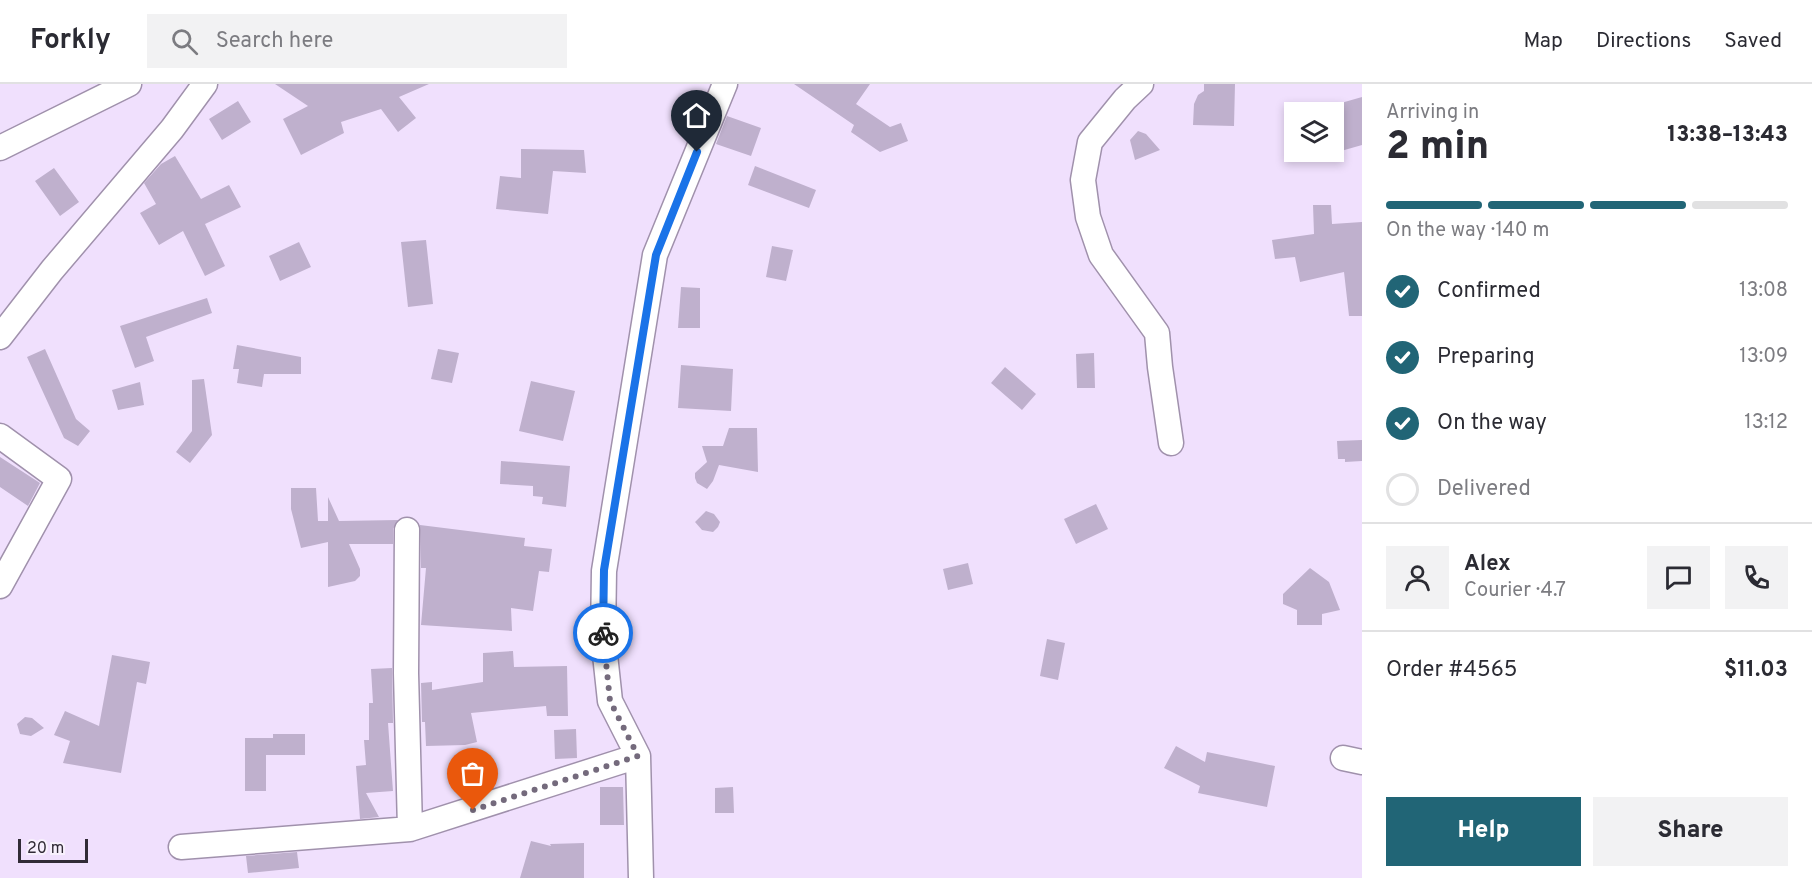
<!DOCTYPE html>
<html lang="en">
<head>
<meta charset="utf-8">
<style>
  :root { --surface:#fff; --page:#f2f2f3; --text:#2b2b33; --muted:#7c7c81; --line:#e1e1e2; --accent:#216576 }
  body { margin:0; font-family:Overpass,sans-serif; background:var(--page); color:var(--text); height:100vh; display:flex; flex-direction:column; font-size:22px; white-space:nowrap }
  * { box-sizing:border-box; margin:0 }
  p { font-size:20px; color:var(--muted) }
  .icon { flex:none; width:33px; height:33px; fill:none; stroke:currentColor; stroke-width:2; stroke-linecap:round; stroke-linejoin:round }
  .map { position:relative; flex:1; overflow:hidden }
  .side { display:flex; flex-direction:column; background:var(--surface); width:450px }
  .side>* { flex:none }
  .buttons { position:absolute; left:1284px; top:18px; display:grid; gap:12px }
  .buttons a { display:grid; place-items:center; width:60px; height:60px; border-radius:0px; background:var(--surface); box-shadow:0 3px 9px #0003; font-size:30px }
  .scale { position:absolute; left:18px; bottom:15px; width:70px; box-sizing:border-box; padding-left:6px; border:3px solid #312b36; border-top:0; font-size:16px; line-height:21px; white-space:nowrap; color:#312b36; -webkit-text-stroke:4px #f8f1fd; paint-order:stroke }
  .pin { position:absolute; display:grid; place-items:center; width:51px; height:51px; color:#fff; margin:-62px -26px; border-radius:50% 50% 50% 0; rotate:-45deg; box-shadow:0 0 6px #0007 }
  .pin .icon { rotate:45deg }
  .courier { position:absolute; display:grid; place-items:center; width:60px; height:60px; margin:-30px; border:4px solid #1a73e8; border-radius:50%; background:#fff; color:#222; box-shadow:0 2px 8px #0007 }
  .overview em { font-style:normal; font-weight:800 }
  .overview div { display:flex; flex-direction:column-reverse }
  .overview { display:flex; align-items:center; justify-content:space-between; height:102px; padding:0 24px }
  h1 { font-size:39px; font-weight:800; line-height:45px }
  .bar { display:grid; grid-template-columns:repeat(4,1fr); gap:9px 6px; align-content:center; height:72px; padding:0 24px }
  .bar i { height:8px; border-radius:4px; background:var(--line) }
  .bar .on { background:var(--accent) }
  .bar p { grid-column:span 4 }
  .line { display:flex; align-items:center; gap:15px; padding:0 24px; border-top:2px solid var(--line) }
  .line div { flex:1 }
  .round { display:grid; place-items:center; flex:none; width:63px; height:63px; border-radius:0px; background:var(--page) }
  ol { padding:0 24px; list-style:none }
  li { display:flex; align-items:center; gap:18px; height:66px }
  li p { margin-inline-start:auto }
  li .icon { padding:6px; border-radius:50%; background:var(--accent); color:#fff; stroke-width:4 }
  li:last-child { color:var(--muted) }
  li i { width:33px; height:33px; border:3px solid var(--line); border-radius:50% }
  .primary-button { display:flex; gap:12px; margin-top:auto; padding:12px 24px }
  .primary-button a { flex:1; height:69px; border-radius:0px; background:var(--accent); color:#fff; font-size:24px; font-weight:800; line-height:69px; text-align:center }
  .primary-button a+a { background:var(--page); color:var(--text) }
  header { display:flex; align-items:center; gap:36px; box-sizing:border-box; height:84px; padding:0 30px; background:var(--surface); border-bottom:2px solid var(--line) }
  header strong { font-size:28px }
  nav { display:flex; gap:33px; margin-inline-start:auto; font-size:21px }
  .search { width:420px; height:54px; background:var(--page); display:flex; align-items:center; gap:15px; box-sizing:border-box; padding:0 21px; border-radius:0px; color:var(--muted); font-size:22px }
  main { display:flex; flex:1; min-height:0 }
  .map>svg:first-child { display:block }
  .building { fill:#bfb0cd }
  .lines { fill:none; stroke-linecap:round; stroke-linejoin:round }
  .minor-casing { stroke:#a091ac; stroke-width:27 }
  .minor { stroke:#fff; stroke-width:24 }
  .done { stroke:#746a7c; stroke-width:6; stroke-dasharray:0 10.8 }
  .route { stroke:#1a73e8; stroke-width:8 }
</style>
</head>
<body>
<header>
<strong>Forkly</strong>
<div class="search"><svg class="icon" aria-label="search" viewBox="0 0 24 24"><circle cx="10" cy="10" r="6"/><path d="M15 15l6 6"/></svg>Search here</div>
<nav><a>Map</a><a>Directions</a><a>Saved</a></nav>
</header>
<main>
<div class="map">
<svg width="1362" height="794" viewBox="0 0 1362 794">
  <rect width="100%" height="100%" fill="#f0e0fd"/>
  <path class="building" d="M275,0H429L399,13L416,34L398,48L381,25L341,38L344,49L301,71L283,35L308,22Z
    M794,0H870L856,20L890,43L901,39L908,57L880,68L851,48L854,41Z
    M1204,0H1235L1234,42L1193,41L1194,20L1198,11L1204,7Z
    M1362,13V61L1334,69V21Z
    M238,17L251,38L222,56L209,35Z
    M727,32L761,44L751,72L716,60Z
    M1138,47L1146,50L1160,66L1135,76L1130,56Z
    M521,65L584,66L586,89L553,87L548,130L496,125L500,92L521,94Z
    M175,72L201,115L229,101L241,123L205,140L225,182L205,192L183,147L159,161L140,129L156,120L144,99L161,80Z
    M755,82L816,106L809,124L748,101Z
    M54,84L79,118L60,132L35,97Z
    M1313,121H1331L1332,140L1362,138V232H1349L1344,188L1300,198L1295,173L1275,175L1272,156L1314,150Z
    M426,156L433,220L408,223L401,158Z
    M299,158L311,183L280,197L269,172Z
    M772,162L793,166L786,197L766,193Z
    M681,203L700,204V244H678Z
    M207,214L212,229L146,253L154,277L135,284L120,242Z
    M237,261L301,273V290H264L262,303L237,299L239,285H233Z
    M45,265L76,335L90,347L78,362L64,354L27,273Z
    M438,265L459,269L452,299L431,295Z
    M1094,269L1095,304H1077L1076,270Z
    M681,281L733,285L731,327L678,324Z
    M1005,283L1036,310L1022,326L991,299Z
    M204,295L212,351L190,379L176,368L192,347V296Z
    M531,297L575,307L563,357L519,347Z
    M140,298L144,321L118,326L112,306Z
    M729,344H757L758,388L719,381L713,397L707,405L697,399L695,394V389L707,378L702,362H723Z
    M1362,356V377L1345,378V375H1338L1337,357Z
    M0,373L40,399L28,422L0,403Z
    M501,377L570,382L566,423L542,420L543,413L533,412V402L500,400Z
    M291,404H316L318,437H328V413L339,437L398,436L393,445V460H349L360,485V492L355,497L328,503V458L301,464L291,425Z
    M1096,420L1108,445L1076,460L1064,435Z
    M706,427L714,430L720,438L718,443L713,448L702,446L695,438Z
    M420,441L525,454L524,462L552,465L549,488L539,487L533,527L511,524L512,547L421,541L426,484H421Z
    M968,479L973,500L948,506L943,485Z
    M1310,484L1329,498L1340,526L1322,530V541H1297V526L1283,520V510Z
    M1047,555L1065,559L1058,596L1040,592Z
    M513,567L514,583L567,582L568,632H547L546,622L471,629L477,658L465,661L426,662L425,638H422L421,599L432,598V606L483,598V569Z
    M112,571L150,578L146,600L137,598L121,689L63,679L70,657L54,651L65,627L99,642Z
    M392,584L393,639H388L393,707L366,709L379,733L360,735L356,682L366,681L364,656H369V619H373L371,585Z
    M25,633L32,634L44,644L31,652L20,650L17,640Z
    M576,645L577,674L555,675L554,646Z
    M273,650H305V671H266V707H245V654H273Z
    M1176,662L1205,678L1207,668L1275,682L1267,723L1198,709L1200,702L1164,684Z
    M600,703H623L624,741H600Z
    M733,703L734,729H715V704Z
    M531,757L551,762L550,760L584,759V794H520Z
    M297,768L299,784L248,789L246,772Z"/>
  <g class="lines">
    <g class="minor-casing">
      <path id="minor" d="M1141,0L1125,15L1090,58L1083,96L1088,133L1101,171L1157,249L1160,283L1171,359
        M0,64L129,0
        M0,253L52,186L172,45L205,0
        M0,352L59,395L0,502
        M407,446L406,589L410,745
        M1343,674L1362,678
        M181,763L410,745L638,672
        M641,794L638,672L610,617L603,552L604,487L655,171L725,0"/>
    </g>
    <use href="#minor" class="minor"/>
  </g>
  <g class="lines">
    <path class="done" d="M473,726L638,672L610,617L603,549"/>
    <path class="route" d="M603,549L604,486L656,171L697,68"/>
  </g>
</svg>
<div class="buttons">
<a><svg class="icon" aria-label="layers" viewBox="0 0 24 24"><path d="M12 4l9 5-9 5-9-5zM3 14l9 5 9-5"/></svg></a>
</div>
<div class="scale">20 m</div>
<div class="pin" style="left:473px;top:726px;background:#ea580c"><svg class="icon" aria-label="bag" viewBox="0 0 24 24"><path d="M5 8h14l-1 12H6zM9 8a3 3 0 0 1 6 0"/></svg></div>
<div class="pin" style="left:697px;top:68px;background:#1f2937"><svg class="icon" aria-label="home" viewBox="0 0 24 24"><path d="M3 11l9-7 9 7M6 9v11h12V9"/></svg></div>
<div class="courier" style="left:603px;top:549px"><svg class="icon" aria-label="bike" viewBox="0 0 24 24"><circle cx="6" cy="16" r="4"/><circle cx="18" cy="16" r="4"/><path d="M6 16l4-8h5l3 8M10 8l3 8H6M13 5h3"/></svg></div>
</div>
<section class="side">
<div class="overview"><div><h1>2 min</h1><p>Arriving in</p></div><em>13:38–13:43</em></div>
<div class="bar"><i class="on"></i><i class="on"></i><i class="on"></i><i></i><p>On the way · 140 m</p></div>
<ol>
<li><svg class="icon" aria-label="check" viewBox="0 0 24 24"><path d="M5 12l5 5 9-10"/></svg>Confirmed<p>13:08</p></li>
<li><svg class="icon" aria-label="check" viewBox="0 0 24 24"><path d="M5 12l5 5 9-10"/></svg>Preparing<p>13:09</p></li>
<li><svg class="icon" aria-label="check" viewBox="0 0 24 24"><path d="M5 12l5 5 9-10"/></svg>On the way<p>13:12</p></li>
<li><i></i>Delivered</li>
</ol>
<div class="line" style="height:108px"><a class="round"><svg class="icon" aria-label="person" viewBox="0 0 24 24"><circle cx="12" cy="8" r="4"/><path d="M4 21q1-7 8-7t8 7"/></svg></a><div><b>Alex</b><p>Courier · 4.7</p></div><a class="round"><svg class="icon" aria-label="chat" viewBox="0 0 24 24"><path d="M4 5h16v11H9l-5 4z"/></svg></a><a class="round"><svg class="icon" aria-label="phone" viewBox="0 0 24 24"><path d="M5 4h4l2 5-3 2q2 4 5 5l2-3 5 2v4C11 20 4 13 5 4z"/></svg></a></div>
<div class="line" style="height:78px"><div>Order #4565</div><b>$11.03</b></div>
<div class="primary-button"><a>Help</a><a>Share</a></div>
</section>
</main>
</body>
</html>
